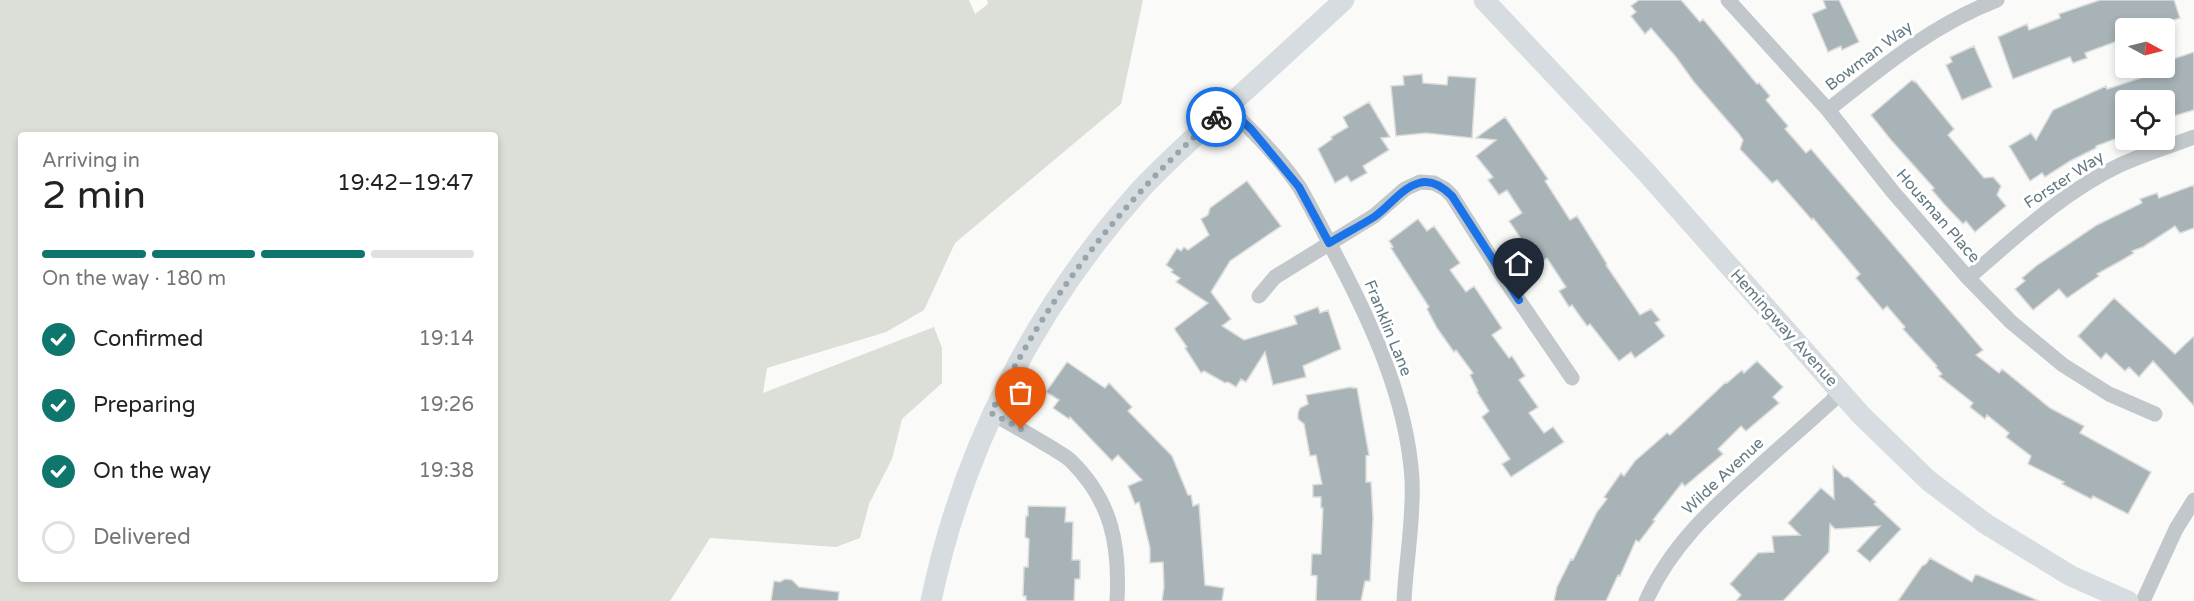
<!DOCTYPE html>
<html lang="en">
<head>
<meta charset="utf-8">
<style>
  :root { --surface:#fff; --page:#f2f2f2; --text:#222; --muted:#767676; --line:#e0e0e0; --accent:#0f766e }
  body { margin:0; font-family:"Varela Round",sans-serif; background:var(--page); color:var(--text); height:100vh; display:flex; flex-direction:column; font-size:22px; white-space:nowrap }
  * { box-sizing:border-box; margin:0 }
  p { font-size:20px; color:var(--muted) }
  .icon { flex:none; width:33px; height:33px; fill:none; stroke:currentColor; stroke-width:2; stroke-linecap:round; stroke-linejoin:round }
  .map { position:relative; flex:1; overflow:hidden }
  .panel { position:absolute; left:18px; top:132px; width:480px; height:450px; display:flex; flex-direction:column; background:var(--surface); border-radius:6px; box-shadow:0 3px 9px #0003 }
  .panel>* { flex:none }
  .needle { width:39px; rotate:97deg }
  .buttons { position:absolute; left:2115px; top:18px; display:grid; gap:12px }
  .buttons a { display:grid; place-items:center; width:60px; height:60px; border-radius:6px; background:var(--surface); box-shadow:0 3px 9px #0003; font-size:30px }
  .pin { position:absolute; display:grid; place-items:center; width:51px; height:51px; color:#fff; margin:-62px -26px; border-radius:50% 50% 50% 0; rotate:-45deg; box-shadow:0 0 6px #0007 }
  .pin .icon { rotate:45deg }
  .courier { position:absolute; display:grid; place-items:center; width:60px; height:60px; margin:-30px; border:4px solid #1a73e8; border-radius:50%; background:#fff; color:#222; box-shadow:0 2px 8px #0007 }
  .overview em { font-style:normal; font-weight:600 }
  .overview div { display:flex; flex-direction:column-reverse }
  .overview { display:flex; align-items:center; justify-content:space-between; height:102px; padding:0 24px }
  h1 { font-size:39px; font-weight:600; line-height:45px }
  .bar { display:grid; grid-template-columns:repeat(4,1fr); gap:9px 6px; align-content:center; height:72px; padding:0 24px }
  .bar i { height:8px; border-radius:4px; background:var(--line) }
  .bar .on { background:var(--accent) }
  .bar p { grid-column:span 4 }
  ol { padding:0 24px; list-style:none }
  li { display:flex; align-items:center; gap:18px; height:66px }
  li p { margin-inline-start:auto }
  li .icon { padding:6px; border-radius:50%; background:var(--accent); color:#fff; stroke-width:4 }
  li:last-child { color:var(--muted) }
  li i { width:33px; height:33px; border:3px solid var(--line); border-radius:50% }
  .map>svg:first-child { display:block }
  .green { fill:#dbdfd7; fill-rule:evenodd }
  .building { fill:#a7b3b7; stroke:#dcdcda; stroke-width:1.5 }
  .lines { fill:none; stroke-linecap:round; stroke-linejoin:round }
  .street { stroke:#c1c7ca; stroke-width:15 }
  .secondary { stroke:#d6dcdf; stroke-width:21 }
  .done { stroke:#98a6ac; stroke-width:6; stroke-dasharray:0 10.8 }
  .route { stroke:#1a73e8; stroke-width:8 }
  .labels { text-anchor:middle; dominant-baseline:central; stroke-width:6; stroke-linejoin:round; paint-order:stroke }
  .street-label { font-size:16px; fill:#647983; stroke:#fff }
</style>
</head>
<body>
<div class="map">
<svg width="2194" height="601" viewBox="0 0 2194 601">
  <rect width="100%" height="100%" fill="#fafaf8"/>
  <path class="green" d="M0,0H969L975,14L988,4L987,0H1143L1121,104L955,243L924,310L886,332L767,368L763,393L934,327L942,348V383L902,419L892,459L869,504L860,538L836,547L710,538L670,601H0ZM21,135H495V579H21Z"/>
  <path class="building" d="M1639,0H1681L1700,22L1703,19L1757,84L1759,83L1770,96L1766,100L1788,126L1785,129L1806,153L1811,149L1983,350L1976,355L1999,373L2002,369L2050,408L2084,426L2080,433L2151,472L2128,514L2093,496L2091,499L2062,484L2064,482L2028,464L2031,456L2006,437L2009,433L1987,415L1985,419L1970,407L1973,403L1939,376L1942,374L1936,367L1937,366L1903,329L1905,327L1887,306L1883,310L1856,278L1860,274L1813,218L1812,220L1777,180L1772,183L1740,149L1743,140L1739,134L1694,82L1676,57L1651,28L1645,34L1631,16L1636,12L1631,6Z
    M1823,0H1839L1859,42L1842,50L1841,46L1828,52L1812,14L1826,8Z
    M2100,0H2174L2180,18L2149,28H2126V38L2085,53L2087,58L2073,63L2070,57L2013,79L1998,37L2027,24L2029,30L2060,18L2059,14Z
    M1974,46L1992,87L1962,100L1946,65L1952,62L1950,57Z
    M2194,52V110L2164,119V100H2126V135L2096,146V148L2070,161L2045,177L2042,173L2030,181L2009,146L2031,133L2036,140L2053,110L2106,86L2107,89L2165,70L2164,62Z
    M1422,74L1423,83L1447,85L1448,76L1476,78L1472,138L1426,133L1396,136L1391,86L1404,85L1403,76Z
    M1912,80L1914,82L1915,81L1954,129L1948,135L1984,178L1993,177L2001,186L1997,195L2006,206L1975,232L1966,221L1963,224L1944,204L1932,190L1934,188L1891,140L1871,115Z
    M1369,102L1390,137L1381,138L1389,150L1363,166L1367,173L1351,182L1347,176L1335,183L1318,149L1332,139L1331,137L1348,127L1343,117Z
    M1505,117L1548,179L1545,181L1570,220L1577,216L1607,264L1606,265L1640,315L1651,309L1660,320L1655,323L1665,336L1635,358L1631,352L1619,361L1590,324L1587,326L1572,305L1569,307L1559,291L1566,287L1547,258L1538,264L1509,221L1522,213L1507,190L1499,195L1488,180L1493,177L1476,156L1496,140L1476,138Z
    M1247,181L1281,226L1230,261L1211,292L1231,319L1222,326L1244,340L1297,324L1294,316L1318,307L1320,313L1328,310L1341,349L1303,366L1306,377L1273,385L1265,352L1246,382L1241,379L1236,387L1228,382L1225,383L1204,371L1201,373L1185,348L1187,347L1175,330V328L1208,303L1176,282L1180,278L1171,272L1173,270L1166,265L1177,248L1181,251L1184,247L1188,250L1209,235L1201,219L1208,215L1210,208Z
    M2194,185V228L2180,233L2175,226L2143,247L2132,251L2134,253L2124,259L2097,274L2099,276L2067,298L2059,289L2033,310L2015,289L2025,281L2022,278L2036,266L2097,225L2142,203L2140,199L2157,193L2159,198Z
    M1418,219L1427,231L1434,226L1460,263L1450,270L1466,292L1474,286L1502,328L1492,335L1509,358L1512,356L1525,376L1519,380L1538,407L1529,413L1544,433L1553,427L1564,442L1511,477L1502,464L1510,459L1482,417L1489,411L1477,392L1478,391L1470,375L1473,373L1456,350L1454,352L1437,328L1427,309L1429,307L1391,248L1393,247L1389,241Z
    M2114,298L2175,354L2194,336V406L2153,361L2139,377L2129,367L2125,371L2106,353L2101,359L2078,336Z
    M1757,361L1783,387L1773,397L1779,403L1746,431L1741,426L1718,449L1723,454L1685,486L1682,483L1653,520L1655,521L1639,542L1636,540L1620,576L1618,575L1606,601H1554L1557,587L1571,559L1573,560L1597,512L1607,499L1604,497L1621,473L1624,476L1635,461L1667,433L1670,435L1726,382L1727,383L1742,370L1744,373Z
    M1067,362L1105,388L1109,383L1132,407L1128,411L1172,456L1188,495H1191L1193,506L1199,504L1205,585L1224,588L1222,601H1162L1164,587L1163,562L1150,563V548L1139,502L1135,504L1128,486L1142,480L1118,455L1112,461L1070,417L1069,419L1053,408L1059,400L1046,392Z
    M1352,387V388H1357L1369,455L1366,456V482H1371L1373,518L1370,581H1365L1361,601H1316L1317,576L1311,575L1312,554H1321L1323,508H1321V497H1313V485L1322,484L1316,455L1310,456L1304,424L1298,419V413L1300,408L1308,404L1306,395Z
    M1833,466L1844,477H1848L1876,502L1874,504L1901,529L1870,562L1857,551L1880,526L1835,529L1830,524L1829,552L1783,601H1736L1741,595L1730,584L1758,553L1774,552L1772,536L1800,535L1788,523L1821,488L1834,499Z
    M1028,506L1066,507L1065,522H1073L1072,560H1080V579H1075L1074,601H1026V596H1023L1024,567H1028L1029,539L1025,537L1026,516H1028Z
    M1930,558L1972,582L1975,575H1978L2039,601H1898L1922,566L1926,564Z
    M785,579L792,580L799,587L839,592L838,601H771L774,581L780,582Z"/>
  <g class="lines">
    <path class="street" d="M1728,0L1828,110L1893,192L1968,278L2011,322L2063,365L2109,394L2155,414
      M1227,107C1251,129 1282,161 1300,188C1312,209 1323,231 1334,252C1371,322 1407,399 1412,479C1414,520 1406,560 1404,601
      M1828,110C1881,68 1932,25 1997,0
      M1968,278C2016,237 2063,192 2120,165C2144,154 2170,146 2194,137
      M1259,296L1275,277L1374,216L1405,189L1420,182L1434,183L1445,189L1452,196L1507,283L1572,378
      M991,413C1012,424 1032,436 1052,448C1058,452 1066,456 1071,461C1112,501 1120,546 1117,601
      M1646,601C1670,547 1711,509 1754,471C1780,447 1807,424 1833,400L1838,389
      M2143,601L2176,529L2194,500"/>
    <path class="secondary" d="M1484,0L1646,172L1861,415L1929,481L1986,524L2071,576L2128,601
      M931,601C963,447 1036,306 1141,189C1168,160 1198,134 1227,107C1266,72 1305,36 1344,0"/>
  </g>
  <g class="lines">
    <path class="done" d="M1021,429L991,413C1045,299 1122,201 1216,117"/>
    <path class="route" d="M1216,117L1227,107L1251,129L1299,187L1329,243C1344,234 1360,226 1374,217C1389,207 1401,188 1419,183C1432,179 1443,187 1452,196L1519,300"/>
  </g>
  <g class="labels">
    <g class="street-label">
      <text transform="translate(1869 56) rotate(-37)">Bowman Way</text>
      <text transform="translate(2064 180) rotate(-33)">Forster Way</text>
      <text transform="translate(1938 216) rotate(49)">Housman Place</text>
      <text transform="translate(1388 328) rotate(68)">Franklin Lane</text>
      <text transform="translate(1784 328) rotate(48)">Hemingway Avenue</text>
      <text transform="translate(1723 476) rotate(-43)">Wilde Avenue</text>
    </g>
  </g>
</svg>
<div class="buttons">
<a><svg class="needle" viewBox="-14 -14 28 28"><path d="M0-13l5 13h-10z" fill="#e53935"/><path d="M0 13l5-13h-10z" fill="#767676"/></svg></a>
<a><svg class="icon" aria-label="locate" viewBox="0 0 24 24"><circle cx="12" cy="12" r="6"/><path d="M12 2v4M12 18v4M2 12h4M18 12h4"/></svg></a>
</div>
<div class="pin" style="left:1021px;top:429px;background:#ea580c"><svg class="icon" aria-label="bag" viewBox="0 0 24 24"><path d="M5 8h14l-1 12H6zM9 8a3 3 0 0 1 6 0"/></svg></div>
<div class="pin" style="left:1519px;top:300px;background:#1f2937"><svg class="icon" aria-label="home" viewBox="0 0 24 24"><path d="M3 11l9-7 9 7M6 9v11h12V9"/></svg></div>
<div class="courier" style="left:1216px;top:117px"><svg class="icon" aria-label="bike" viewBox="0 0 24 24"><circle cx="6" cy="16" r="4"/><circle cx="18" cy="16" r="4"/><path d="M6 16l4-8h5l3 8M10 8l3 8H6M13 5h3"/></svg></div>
<section class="panel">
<div class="overview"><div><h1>2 min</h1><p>Arriving in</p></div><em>19:42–19:47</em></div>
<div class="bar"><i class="on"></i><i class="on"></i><i class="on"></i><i></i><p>On the way · 180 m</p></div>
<ol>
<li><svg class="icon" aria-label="check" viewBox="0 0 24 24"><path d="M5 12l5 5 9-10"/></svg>Confirmed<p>19:14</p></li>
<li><svg class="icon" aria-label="check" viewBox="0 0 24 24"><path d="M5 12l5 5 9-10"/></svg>Preparing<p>19:26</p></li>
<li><svg class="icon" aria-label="check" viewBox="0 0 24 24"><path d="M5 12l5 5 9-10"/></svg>On the way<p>19:38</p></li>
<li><i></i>Delivered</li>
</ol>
</section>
</div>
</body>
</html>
